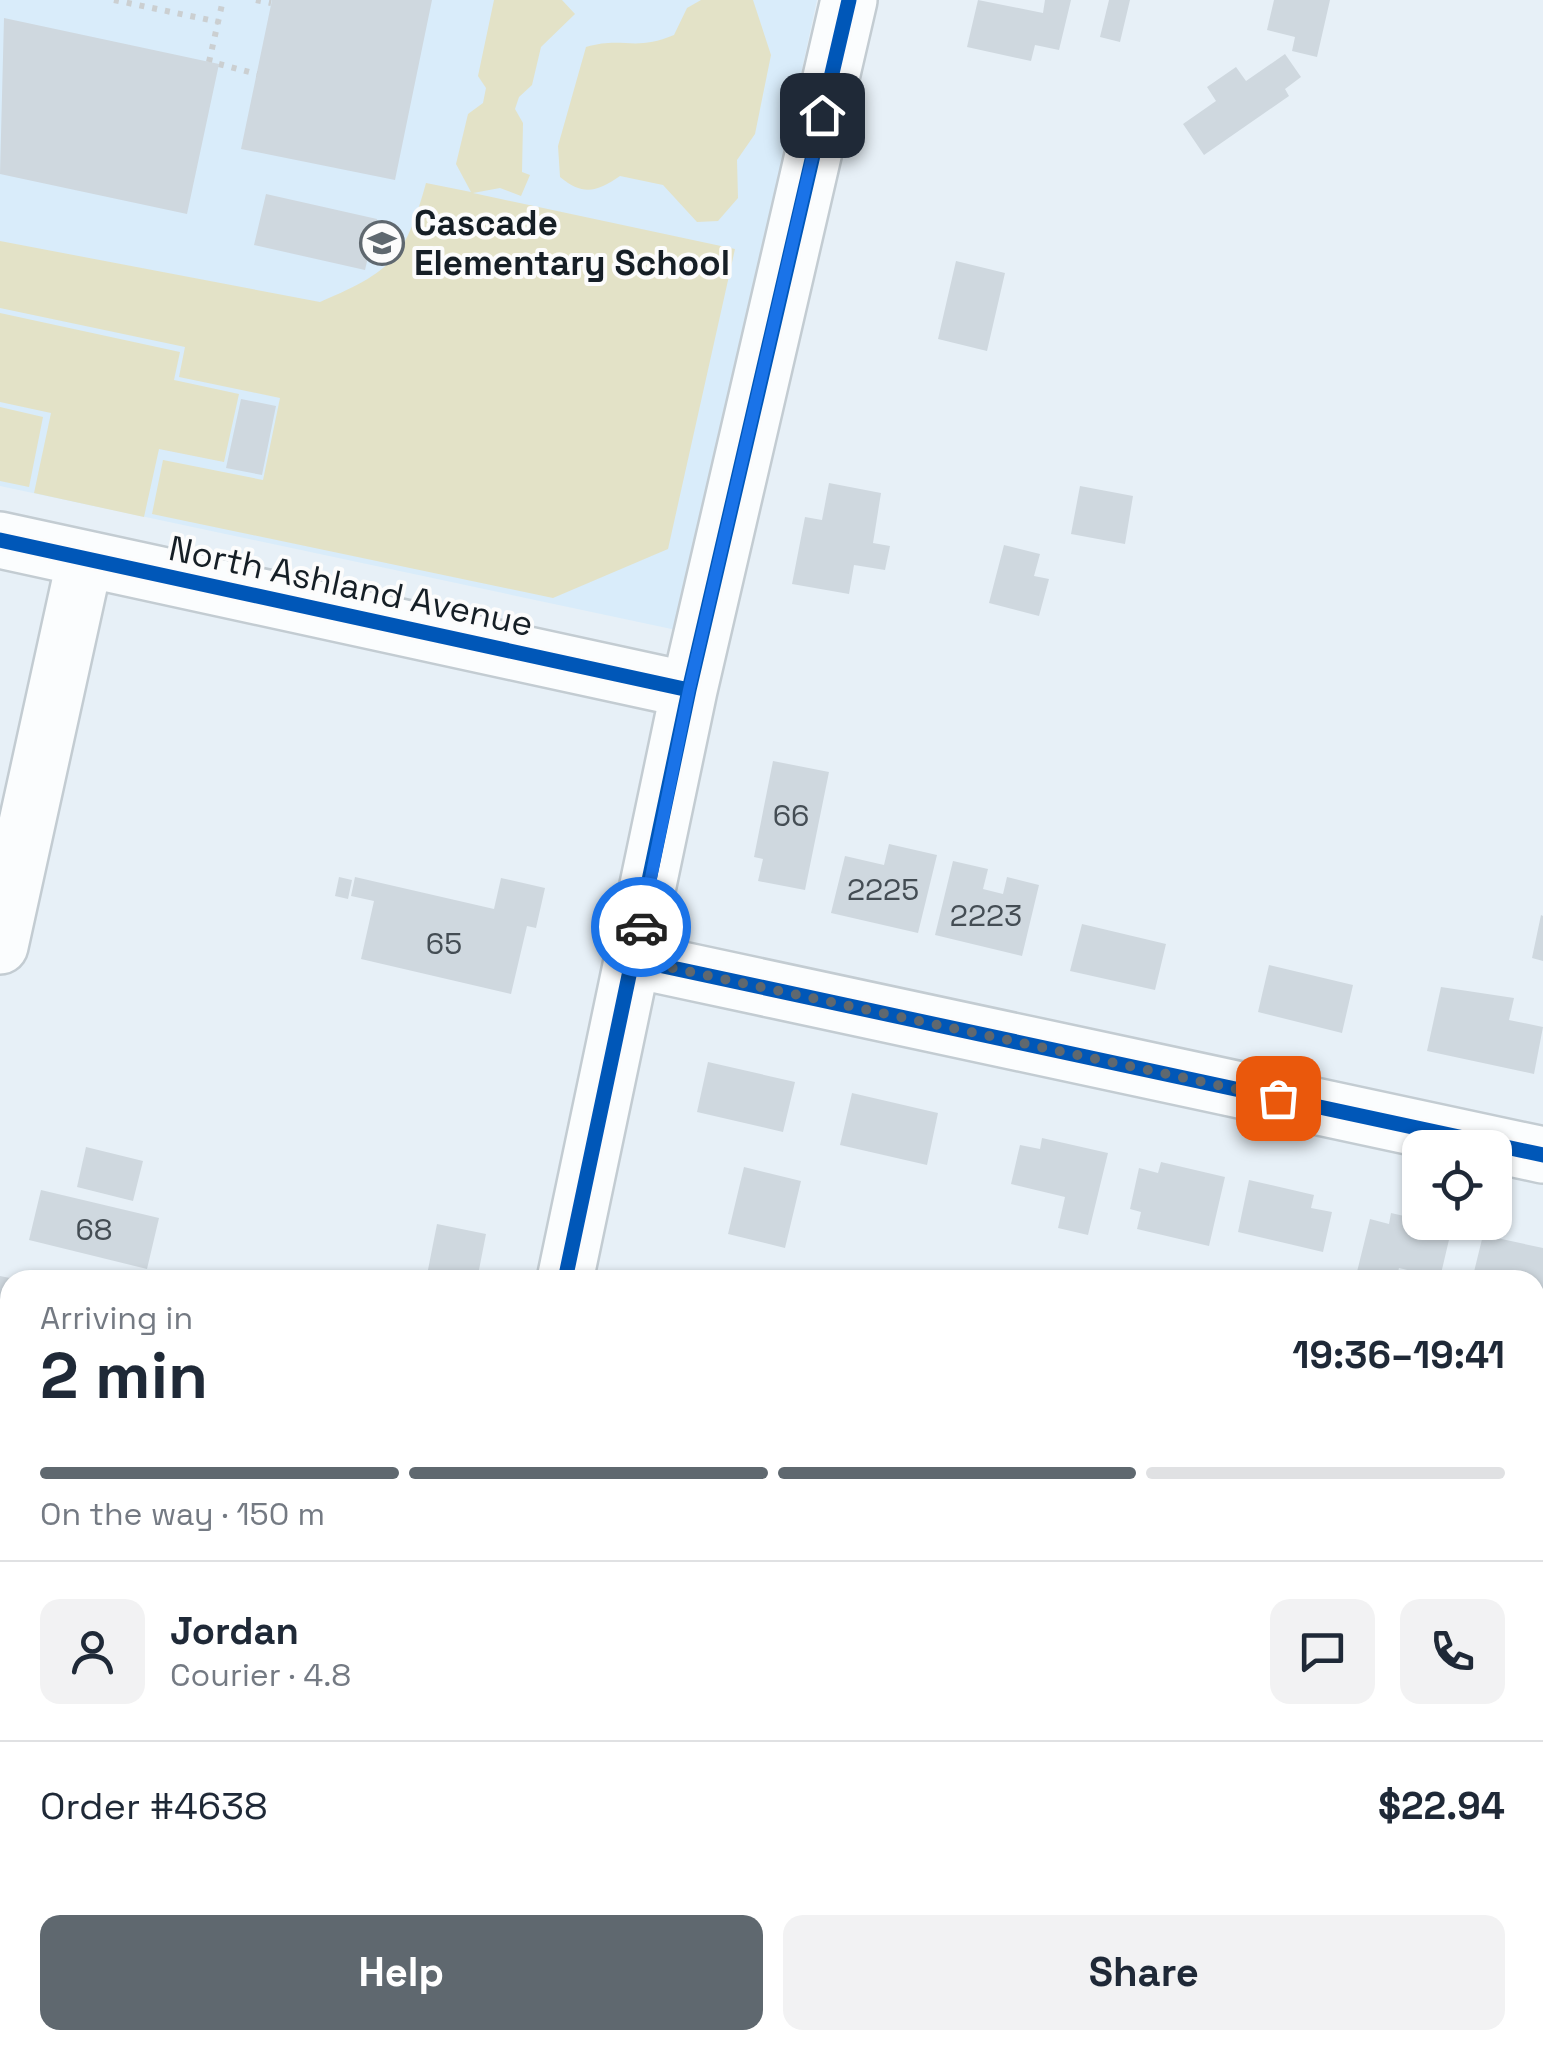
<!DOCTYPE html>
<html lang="en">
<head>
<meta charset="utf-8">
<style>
  :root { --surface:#fff; --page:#f2f2f3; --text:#1f2937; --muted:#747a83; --line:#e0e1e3; --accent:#5f686f }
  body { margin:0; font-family:"Space Grotesk",sans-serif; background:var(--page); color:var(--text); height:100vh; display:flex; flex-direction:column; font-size:38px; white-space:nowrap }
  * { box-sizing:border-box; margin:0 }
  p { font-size:32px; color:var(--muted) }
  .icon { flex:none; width:55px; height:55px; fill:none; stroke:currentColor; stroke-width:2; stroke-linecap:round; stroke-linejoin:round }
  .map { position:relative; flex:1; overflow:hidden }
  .panel { position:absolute; left:0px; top:1270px; width:1545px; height:780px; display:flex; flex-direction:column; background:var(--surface); border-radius:30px 30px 0 0; box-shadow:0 2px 8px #0004 }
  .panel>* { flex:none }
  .tools { position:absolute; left:1402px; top:1130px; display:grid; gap:20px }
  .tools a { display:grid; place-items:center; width:110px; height:110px; border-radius:20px; background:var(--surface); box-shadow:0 2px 8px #0004; font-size:50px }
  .pin { position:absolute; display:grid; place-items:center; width:85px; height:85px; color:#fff; margin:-42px; border-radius:20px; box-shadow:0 5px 15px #0006 }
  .courier { position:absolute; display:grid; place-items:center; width:100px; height:100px; margin:-50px; border:8px solid #1a73e8; border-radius:50%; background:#fff; color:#222; box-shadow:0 2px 12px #0007 }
  .overview em { font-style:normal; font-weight:700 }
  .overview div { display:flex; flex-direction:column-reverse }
  .overview { display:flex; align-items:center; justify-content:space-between; height:170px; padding:0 40px }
  h1 { font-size:65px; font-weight:700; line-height:75px }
  .bar { display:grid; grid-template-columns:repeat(4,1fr); gap:15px 10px; align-content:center; height:120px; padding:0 40px }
  .bar i { height:12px; border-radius:8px; background:var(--line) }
  .bar .current { background:var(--accent) }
  .bar p { grid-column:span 4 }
  .line { display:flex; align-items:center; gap:25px; padding:0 40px; border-top:2px solid var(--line) }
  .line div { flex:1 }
  .round { display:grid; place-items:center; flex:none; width:105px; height:105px; border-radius:20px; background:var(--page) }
  .action { display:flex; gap:20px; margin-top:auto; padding:20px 40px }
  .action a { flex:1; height:115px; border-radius:20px; background:var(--accent); color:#fff; font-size:40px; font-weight:700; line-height:115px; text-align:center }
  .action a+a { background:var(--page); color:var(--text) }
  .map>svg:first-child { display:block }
  .built { fill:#d9ecfa }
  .green { fill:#e3e2c7 }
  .building { fill:#cfd8df }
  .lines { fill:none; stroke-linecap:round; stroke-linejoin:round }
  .minor-casing { stroke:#c3ccd2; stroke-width:60 }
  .highway-casing { stroke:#c8cdd0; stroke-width:60 }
  .path { stroke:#cbcfd1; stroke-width:6; stroke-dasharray:5 8; stroke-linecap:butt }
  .minor { stroke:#fbfdfe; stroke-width:55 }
  .highway { stroke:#e0e8ee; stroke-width:55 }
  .cycleway-casing { stroke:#fcfcfc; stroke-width:21 }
  .cycleway { stroke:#0057b8; stroke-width:15 }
  .done { stroke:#5f686f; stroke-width:10; stroke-dasharray:0 18 }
  .route { stroke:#1a73e8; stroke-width:12 }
  .labels { text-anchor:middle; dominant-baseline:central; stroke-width:8; stroke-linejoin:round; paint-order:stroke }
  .number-label { font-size:30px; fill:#444d54 }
  .poi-label { font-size:35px; font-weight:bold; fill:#161f26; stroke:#fcfcfc; text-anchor:start }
  .street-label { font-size:35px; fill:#161f26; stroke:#fcfcfc }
</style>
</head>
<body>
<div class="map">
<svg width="1543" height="2050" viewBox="0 0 1543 2050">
  <rect width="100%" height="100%" fill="#e7f0f7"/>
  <path class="built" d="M0,0H817L681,631L0,486Z"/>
  <path class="green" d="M494,0H562L575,14L541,47L532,85L519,97L515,109L523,123L522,172L530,175L521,196L500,188L473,193L735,249L668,549L553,598L152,514L163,460L263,480L280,398L179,377L185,347L0,308V241L320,302C392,271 405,259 426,183L471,192L456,164L468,114L483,103L486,88L478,76Z
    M701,0H753L771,55L755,134L737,160L738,198L718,221L697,222L663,185L620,176C597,192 583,196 560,177L558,146L586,47C623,36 634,52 674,35L687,8Z
    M0,313L180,352L174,380L239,394L224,462L159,449L144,517L34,493L51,413L0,402Z
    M0,407L43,417L29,487L0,481Z"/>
  <path class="building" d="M272,0H432L395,180L241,149Z
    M978,0L1043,13L1045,0H1071L1059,50L1035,45L1031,61L967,47Z
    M1109,0H1130L1120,42L1100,37Z
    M1274,0H1330L1317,57L1292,51L1295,37L1267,30Z
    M4,18L219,64L187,214L0,174Z
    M1285,54L1301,77L1285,89L1289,96L1204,155L1183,124L1216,101L1207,87L1236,67L1246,81Z
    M266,194L377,219L365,270L254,245Z
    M956,261L1005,273L987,351L938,339Z
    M241,399L276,406L262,475L226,468Z
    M829,483L881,493L873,543L890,546L885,570L854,565L849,594L792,584L805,517L822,520Z
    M1080,486L1133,496L1125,544L1071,534Z
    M1004,545L1040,554L1034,576L1049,579L1039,616L989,603Z
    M773,761L829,772L805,890L758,881L763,859L754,857Z
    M889,844L937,855L918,933L831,913L845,856L884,865Z
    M953,861L988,869L983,889L1003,894L1007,877L1039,885L1022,956L935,935Z
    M339,877L352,880L348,899L335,896Z
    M355,877L494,909L501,878L545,888L536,928L527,926L511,994L361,959L374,901L351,896Z
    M1541,915L1543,916V961L1532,958Z
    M1082,924L1166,944L1155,990L1070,971Z
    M1269,965L1353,985L1342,1033L1258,1012Z
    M1441,987L1514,998L1509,1020L1543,1027L1534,1074L1427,1051Z
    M708,1062L795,1082L783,1132L697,1112Z
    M852,1093L938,1113L927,1165L840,1145Z
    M1042,1138L1108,1153L1088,1235L1058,1228L1065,1197L1011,1184L1020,1145L1040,1149Z
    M86,1147L143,1161L133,1201L77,1187Z
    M1161,1162L1225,1177L1209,1246L1137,1229L1141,1212L1130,1209L1139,1168L1158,1173Z
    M744,1167L801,1181L785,1248L728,1234Z
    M1249,1180L1314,1195L1311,1208L1332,1212L1323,1252L1238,1232Z
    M41,1190L159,1218L147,1269L29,1240Z
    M1391,1213L1452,1227L1440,1278L1399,1268L1396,1280H1355L1370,1219L1389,1224Z
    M437,1224L486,1234L477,1280H426Z
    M1483,1235L1543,1248V1298L1535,1296V1280H1472Z
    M0,1276L10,1278V1350L2,1349L6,1324L0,1322Z
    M0,1449L10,1450V1497L2,1496L0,1487Z
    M0,1545L10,1547V1629L0,1627Z
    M1539,1562L1543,1563V1612L1535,1610Z
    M1535,1758L1540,1760L1537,1775L1543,1777V1910L1537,1938Z"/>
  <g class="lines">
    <g class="minor-casing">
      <path id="minor" d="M0,540L689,690
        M0,946L85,559
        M635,960L1543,1155
        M565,1280L689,690L849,0
        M0,1372L10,1374
        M1535,1689L1543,1691
        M397,2050L399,2040"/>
    </g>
    <g class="highway-casing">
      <path id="highway" d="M0,1729L10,1731
        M1411,2040L1456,2050"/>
    </g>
    <path class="path" d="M114,0L219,22
      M256,0L271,3
      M209,62L223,0
      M219,64L257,74"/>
    <use href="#minor" class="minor"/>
    <use href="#highway" class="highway"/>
    <g class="cycleway-casing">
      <path id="cycleway" d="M0,540L689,690
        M635,960L1543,1155
        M565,1280L689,690L849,0"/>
    </g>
    <use href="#cycleway" class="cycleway"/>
  </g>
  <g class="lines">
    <path class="done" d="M641,927L635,960L1278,1098"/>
    <path class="route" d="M641,927L689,690L822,115"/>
  </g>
  <defs>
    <g id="school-ring" transform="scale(2.25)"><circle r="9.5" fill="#fcfcfc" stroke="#5f686f" stroke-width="1.5"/><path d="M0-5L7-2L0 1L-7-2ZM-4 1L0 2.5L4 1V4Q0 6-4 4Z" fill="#5f686f"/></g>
  </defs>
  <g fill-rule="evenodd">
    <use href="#school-ring" x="382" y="243"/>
  </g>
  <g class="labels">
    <g class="number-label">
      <text x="791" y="815">66</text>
      <text x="883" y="889">2225</text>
      <text x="986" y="915">2223</text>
      <text x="444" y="943">65</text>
      <text x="94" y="1229">68</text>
    </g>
    <g class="poi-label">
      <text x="414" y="223">Cascade<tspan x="414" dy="40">Elementary School</tspan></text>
    </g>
    <g class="street-label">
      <text transform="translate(351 586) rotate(12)">North Ashland Avenue</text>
    </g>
  </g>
</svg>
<div class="tools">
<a><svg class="icon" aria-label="locate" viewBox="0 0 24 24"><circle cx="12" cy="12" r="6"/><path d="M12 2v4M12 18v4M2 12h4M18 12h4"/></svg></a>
</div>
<div class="pin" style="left:1278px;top:1098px;background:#ea580c"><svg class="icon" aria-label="bag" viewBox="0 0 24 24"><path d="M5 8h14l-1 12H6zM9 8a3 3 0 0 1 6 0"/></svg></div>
<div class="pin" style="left:822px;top:115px;background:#1f2937"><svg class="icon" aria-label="home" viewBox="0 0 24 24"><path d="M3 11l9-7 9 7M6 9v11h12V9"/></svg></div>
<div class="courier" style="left:641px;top:927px"><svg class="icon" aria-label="car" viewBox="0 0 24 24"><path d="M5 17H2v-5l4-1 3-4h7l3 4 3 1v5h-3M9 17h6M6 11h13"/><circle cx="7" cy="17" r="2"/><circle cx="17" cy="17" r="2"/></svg></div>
<section class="panel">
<div class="overview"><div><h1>2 min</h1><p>Arriving in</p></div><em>19:36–19:41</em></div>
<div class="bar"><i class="current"></i><i class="current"></i><i class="current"></i><i></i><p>On the way · 150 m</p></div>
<div class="line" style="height:180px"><a class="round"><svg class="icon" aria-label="person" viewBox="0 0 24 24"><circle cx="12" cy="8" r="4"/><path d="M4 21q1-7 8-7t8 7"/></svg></a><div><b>Jordan</b><p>Courier · 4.8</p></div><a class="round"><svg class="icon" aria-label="chat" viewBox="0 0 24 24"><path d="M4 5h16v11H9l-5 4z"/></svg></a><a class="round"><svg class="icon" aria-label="phone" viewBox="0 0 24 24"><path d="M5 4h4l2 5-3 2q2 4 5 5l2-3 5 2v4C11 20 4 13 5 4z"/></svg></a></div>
<div class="line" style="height:130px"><div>Order #4638</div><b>$22.94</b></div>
<div class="action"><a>Help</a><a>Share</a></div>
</section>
</div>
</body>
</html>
